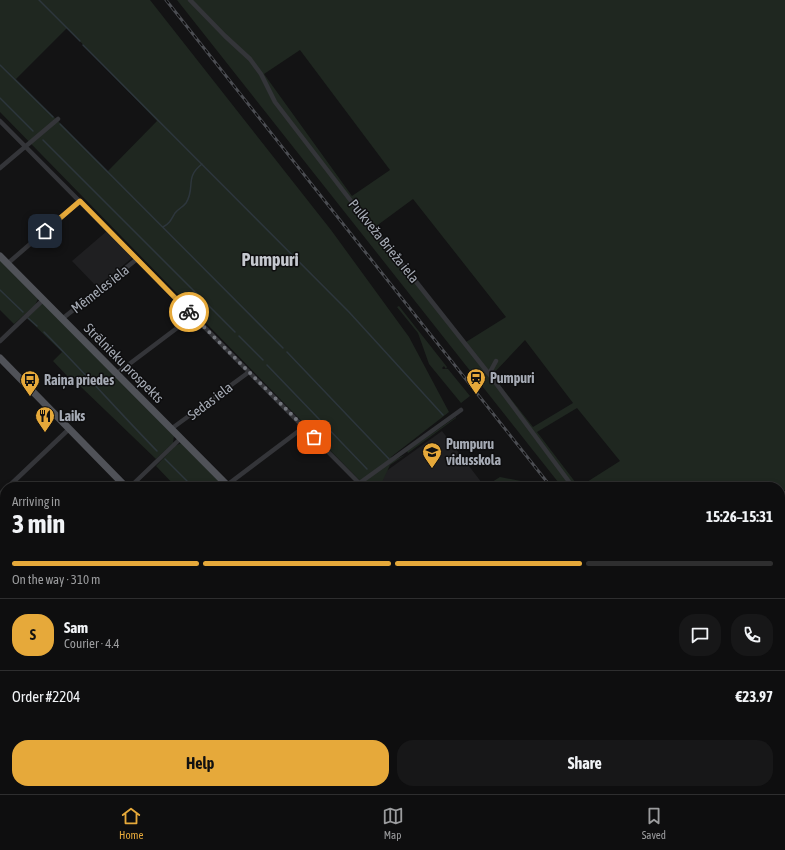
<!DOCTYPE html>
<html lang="en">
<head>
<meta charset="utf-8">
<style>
  :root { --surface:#0e0e0f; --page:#171718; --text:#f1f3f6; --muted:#9b9c9e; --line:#2e2e2f; --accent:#e6a93a }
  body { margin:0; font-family:"Asap Condensed",sans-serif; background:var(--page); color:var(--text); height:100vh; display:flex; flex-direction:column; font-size:15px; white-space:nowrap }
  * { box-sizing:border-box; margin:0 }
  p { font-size:13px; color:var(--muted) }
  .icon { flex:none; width:22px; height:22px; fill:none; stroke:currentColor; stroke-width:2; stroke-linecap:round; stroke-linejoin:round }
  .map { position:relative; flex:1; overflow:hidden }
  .drawer { position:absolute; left:0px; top:482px; width:785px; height:312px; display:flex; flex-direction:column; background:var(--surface); border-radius:16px 16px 0 0; box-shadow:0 2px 6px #0003,0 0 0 1px var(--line) }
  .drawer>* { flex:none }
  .pin { position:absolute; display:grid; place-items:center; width:34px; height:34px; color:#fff; margin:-17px; border-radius:8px; box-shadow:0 2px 6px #0006 }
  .courier { position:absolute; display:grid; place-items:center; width:40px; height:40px; margin:-20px; border:3px solid #e6a93a; border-radius:50%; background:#fff; color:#222; box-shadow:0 1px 5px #0007 }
  .head em { font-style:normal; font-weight:700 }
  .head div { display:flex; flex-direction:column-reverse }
  .head { display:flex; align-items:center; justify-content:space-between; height:68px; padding:0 12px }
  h1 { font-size:26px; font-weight:700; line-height:30px }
  .bar { display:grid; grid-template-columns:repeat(4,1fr); gap:6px 4px; align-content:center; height:48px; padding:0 12px }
  .bar i { height:5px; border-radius:3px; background:var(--line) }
  .bar .selected { background:var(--accent) }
  .bar p { grid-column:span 4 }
  .line { display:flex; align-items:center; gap:10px; padding:0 12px; border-top:1px solid var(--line) }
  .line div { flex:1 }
  .round { display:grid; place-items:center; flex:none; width:42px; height:42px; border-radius:16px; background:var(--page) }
  .button { display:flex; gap:8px; margin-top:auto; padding:8px 12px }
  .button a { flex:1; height:46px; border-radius:16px; background:var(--accent); color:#111; font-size:16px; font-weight:700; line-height:46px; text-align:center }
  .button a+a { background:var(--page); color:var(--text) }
  .dock { display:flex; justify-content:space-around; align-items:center; height:56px; border-top:1px solid var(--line); background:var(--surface); font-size:11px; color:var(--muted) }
  .dock a { display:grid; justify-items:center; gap:2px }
  .dock .selected { color:var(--accent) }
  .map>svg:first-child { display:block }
  .built { fill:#1f1f21 }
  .green { fill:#1f2720; fill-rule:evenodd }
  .water { fill:#2d363c }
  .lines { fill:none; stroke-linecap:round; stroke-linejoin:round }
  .stream { stroke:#2d363c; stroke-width:1.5 }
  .minor { stroke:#343539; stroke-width:4.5 }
  .primary { stroke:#505258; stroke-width:7 }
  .rail-casing { stroke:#4b4d52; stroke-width:3 }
  .rail { stroke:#0e0e0f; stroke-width:1.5; stroke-dasharray:4.5; stroke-linecap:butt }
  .done { stroke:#72757c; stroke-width:4; stroke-dasharray:0 7.2 }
  .route { stroke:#e6a93a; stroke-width:5 }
  .labels { text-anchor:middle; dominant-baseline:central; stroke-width:3; stroke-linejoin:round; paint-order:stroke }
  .street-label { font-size:14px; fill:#a5aab4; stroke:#0e0e0f }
  .poi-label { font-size:14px; font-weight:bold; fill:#a5aab4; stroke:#0e0e0f; text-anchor:start }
  .district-label { font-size:18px; font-weight:bold; fill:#c6c9d0; stroke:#0e0e0f }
</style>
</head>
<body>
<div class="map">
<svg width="785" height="794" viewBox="0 0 785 794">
  <rect width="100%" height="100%" fill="#131314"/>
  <path class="built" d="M107,231L132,258L97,287L72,261Z
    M442,431L482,483L477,487H371V482Z"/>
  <path class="green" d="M0,0H150L331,230L409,337L449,412L391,457L392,461L405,455L390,465L382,482L385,487H366L0,112ZM67,28L157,121L108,171L16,79Z
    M177,0H785V490L780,493V487H562ZM300,50L390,170L352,196L264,74ZM413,199L506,317L466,342L375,227ZM525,340L573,403L533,427L492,375ZM577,408L620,461L579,487L537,432Z
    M0,260L38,299L35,305L14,324L0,310Z
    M41,304H44L174,436L173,443L156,459L80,386L72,381L53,361L62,352L27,318Z
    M399,306L447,367L446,369L444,366L442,368L443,369H448L470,396L461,403L429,364L418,333L397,307Z
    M456,417V418L408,453L407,451Z
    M181,443L225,487H176L156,466L175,446Z
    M500,477L521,481L526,487H484Z
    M0,513L5,518V647L0,644Z
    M132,789H271L276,794H137Z
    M490,789H579L585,794H485Z
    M588,789H607L603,794H594Z"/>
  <path class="water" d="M0,739L5,744V789H49L54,794H0Z"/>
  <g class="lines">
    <path class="stream" d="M39,0L80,41
      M83,45L349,312L443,415
      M0,65L53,117
      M0,98L33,131
      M60,124L283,348
      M43,140L235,332
      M163,227C170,223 171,220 175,213C178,209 183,207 186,203C196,187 184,178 202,164
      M0,290L23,312
      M28,318L37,326
      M44,332C83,371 119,412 157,451
      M239,336L263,360
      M287,352L389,459
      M267,365L367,469
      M165,459L193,487
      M780,776L785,782"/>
    <path class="minor" d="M190,0L225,36L250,59L261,74L275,102L371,227L406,269L489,374L573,487
      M0,121L363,487
      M0,168L58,119
      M7,264L80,201
      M62,319L137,259
      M0,341L43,300
      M116,374L193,316
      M489,374L496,361
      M171,429L249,372
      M227,485L304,427
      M8,487L69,429
      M130,487L180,439
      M354,487L461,410
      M0,494L5,490
      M780,496L785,493
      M780,589L785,584
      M780,590L785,595
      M780,749L785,745
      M769,789L772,794
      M290,794L296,789
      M406,794L411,789
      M606,794L610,789
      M729,794L734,789"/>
    <path class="primary" d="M0,256L229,487
      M0,358L126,487
      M421,789L426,794
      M583,789L589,794"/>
    <g class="rail-casing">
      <path id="rail" d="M166,0L551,487
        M780,780L785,787"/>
    </g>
    <use href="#rail" class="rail"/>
  </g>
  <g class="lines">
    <path class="done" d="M189,312L314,437"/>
    <path class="route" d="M45,231L80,201L189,312"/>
  </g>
  <defs>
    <g id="station-pin" transform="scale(1)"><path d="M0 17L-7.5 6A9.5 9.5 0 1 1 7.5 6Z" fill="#e6a93a" stroke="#0e0e0f"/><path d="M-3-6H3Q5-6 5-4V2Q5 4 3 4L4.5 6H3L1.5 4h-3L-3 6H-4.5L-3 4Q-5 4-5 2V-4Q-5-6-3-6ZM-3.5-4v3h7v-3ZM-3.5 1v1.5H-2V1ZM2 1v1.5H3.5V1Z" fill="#111"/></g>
    <g id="bus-pin" transform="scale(1)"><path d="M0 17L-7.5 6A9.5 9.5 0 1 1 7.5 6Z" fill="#e6a93a" stroke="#0e0e0f"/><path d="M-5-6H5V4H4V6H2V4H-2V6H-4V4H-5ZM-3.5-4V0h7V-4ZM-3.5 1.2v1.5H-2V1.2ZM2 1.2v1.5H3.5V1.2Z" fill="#111"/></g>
    <g id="restaurant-pin" transform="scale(1)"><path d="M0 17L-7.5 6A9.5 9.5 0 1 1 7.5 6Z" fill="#e6a93a" stroke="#0e0e0f"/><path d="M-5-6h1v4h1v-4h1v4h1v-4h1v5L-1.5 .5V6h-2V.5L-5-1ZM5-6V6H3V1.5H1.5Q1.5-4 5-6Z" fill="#111"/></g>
    <g id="school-pin" transform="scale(1)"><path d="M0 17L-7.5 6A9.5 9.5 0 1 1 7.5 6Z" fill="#e6a93a" stroke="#0e0e0f"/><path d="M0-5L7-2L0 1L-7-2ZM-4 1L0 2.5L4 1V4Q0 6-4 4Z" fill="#111"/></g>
  </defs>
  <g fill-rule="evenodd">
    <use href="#station-pin" x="476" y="378"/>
    <use href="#bus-pin" x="30" y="380"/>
    <use href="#restaurant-pin" x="45" y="416"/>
    <use href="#school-pin" x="432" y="452"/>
  </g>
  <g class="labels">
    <g class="street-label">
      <text transform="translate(384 241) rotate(51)">Pulkveža Brieža iela</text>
      <text transform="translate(100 289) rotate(-38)">Mēmeles iela</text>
      <text transform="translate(124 363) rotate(45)">Strēlnieku prospekts</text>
      <text transform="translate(210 401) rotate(-37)">Sedas iela</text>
    </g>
    <g class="poi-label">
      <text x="490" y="378">Pumpuri</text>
      <text x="44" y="380">Raiņa priedes</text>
      <text x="59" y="416">Laiks</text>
      <text x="446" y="444">Pumpuru<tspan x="446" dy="16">vidusskola</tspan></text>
    </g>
    <g class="district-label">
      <text x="270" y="259">Pumpuri</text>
    </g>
  </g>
</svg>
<div class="pin" style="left:314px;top:437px;background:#ea580c"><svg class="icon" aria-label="bag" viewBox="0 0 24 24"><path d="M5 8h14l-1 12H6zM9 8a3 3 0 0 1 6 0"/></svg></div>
<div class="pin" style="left:45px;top:231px;background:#1f2937"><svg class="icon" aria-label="home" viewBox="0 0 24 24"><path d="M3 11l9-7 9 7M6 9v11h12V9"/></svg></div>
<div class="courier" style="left:189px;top:312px"><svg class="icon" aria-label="bike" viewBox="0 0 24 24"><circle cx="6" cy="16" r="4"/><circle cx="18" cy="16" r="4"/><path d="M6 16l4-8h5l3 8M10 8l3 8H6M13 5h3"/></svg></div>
<section class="drawer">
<div class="head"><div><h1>3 min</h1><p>Arriving in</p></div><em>15:26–15:31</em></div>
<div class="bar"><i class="selected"></i><i class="selected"></i><i class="selected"></i><i></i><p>On the way · 310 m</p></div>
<div class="line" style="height:72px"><b class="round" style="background:var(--accent);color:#111">S</b><div><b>Sam</b><p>Courier · 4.4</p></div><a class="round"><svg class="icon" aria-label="chat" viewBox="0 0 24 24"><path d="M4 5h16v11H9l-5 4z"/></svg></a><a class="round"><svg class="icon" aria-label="phone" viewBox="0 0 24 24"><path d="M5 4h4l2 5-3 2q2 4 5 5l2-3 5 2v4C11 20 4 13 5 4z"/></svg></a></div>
<div class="line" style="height:52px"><div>Order #2204</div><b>€23.97</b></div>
<div class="button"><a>Help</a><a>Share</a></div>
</section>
</div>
<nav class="dock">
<a class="selected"><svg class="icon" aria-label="home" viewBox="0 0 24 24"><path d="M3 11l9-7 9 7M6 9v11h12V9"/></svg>Home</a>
<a><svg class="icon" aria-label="map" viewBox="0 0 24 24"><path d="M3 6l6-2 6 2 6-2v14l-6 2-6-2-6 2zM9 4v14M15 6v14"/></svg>Map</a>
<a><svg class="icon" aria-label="saved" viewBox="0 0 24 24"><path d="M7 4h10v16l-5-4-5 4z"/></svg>Saved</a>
</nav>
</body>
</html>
